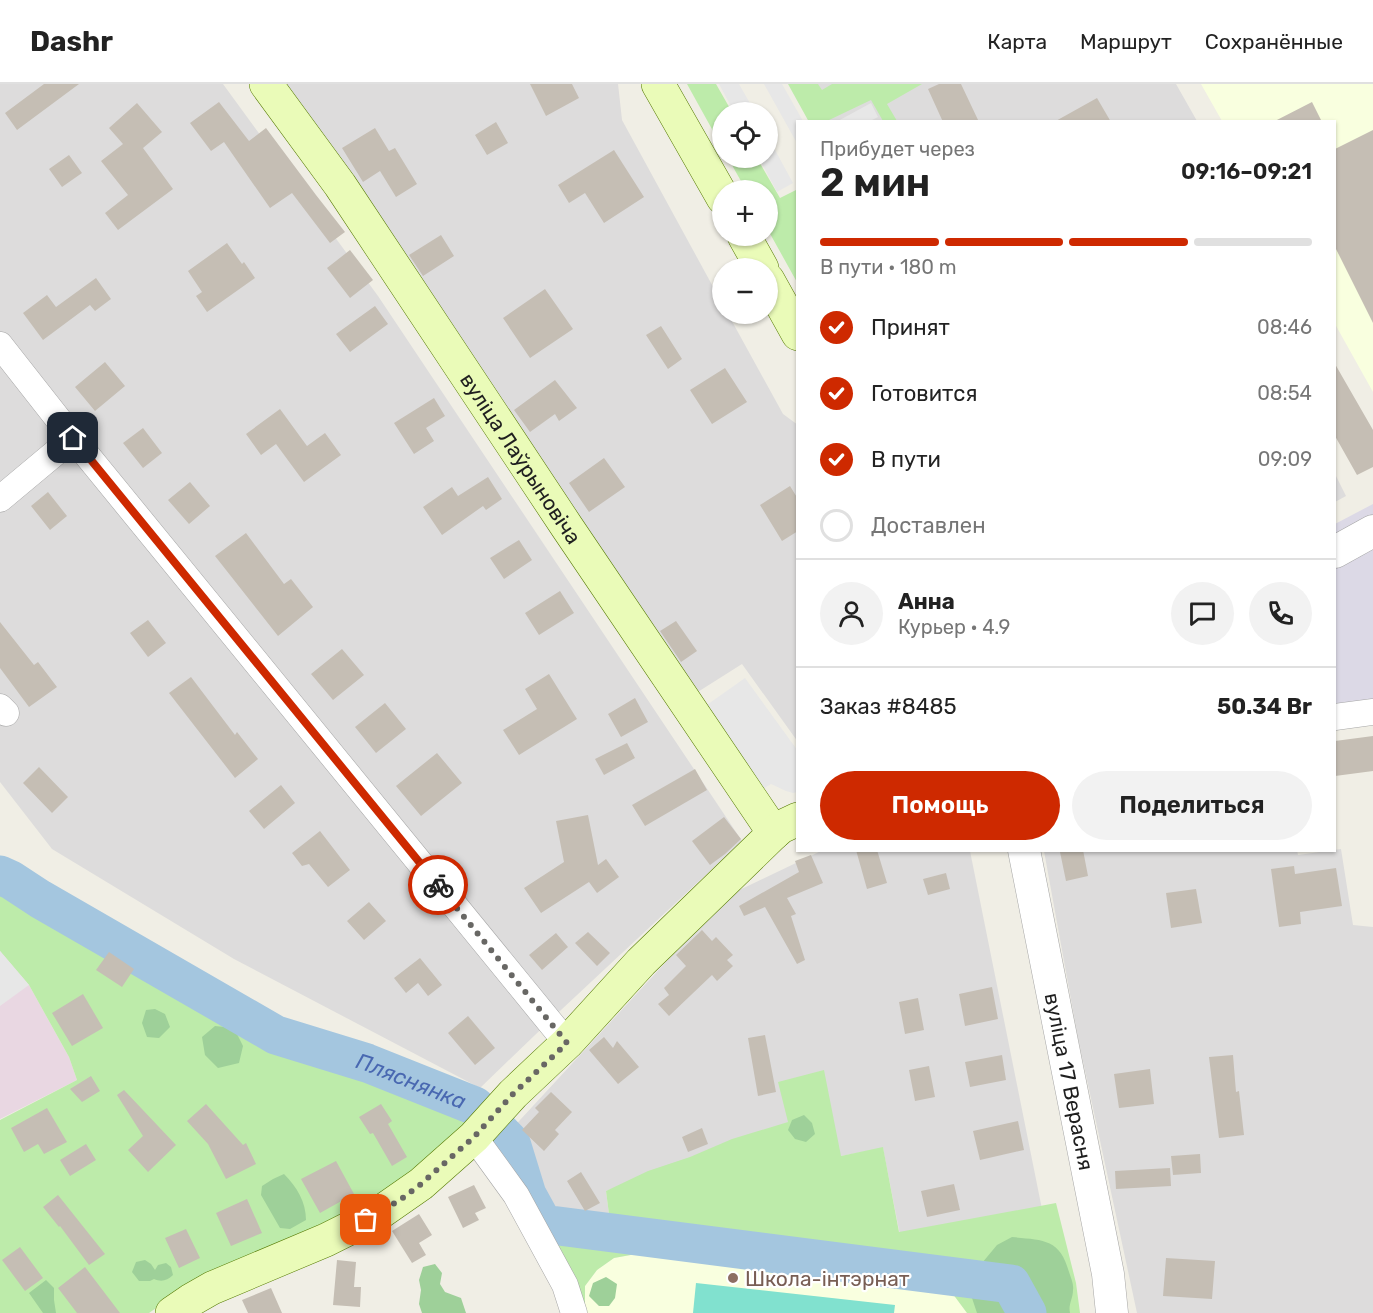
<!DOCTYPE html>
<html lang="ru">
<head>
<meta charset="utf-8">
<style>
  :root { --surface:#fff; --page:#f2f2f2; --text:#222; --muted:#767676; --line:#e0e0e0; --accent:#ce2900 }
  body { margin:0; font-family:Rubik,sans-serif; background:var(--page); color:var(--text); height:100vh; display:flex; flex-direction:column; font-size:22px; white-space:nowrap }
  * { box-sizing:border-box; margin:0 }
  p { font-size:20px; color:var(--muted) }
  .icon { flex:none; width:33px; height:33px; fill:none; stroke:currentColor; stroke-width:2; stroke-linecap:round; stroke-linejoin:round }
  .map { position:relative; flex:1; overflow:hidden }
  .details { position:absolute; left:796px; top:36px; width:540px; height:732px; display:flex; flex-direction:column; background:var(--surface); border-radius:0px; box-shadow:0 2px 4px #0004 }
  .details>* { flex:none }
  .buttons { position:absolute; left:712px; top:18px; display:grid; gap:12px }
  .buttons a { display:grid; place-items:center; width:66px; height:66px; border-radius:50%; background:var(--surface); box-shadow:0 2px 4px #0004; font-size:30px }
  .pin { position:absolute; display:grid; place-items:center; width:51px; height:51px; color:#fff; margin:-26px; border-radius:12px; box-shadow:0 3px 9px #0006 }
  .courier { position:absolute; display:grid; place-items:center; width:60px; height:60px; margin:-30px; border:4px solid #ce2900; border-radius:50%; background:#fff; color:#222; box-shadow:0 2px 8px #0007 }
  .head em { font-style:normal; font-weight:600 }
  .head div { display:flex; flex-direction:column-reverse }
  .head { display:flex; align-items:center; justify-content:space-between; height:102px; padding:0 24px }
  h1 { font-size:39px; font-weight:600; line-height:45px }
  .bar { display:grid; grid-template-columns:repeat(4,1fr); gap:9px 6px; align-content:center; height:72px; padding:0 24px }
  .bar i { height:8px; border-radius:4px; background:var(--line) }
  .bar .selected { background:var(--accent) }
  .bar p { grid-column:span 4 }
  .line { display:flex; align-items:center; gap:15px; padding:0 24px; border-top:2px solid var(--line) }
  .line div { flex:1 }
  .round { display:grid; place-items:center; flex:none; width:63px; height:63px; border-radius:32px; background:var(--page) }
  ol { padding:0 24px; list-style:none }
  li { display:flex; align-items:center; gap:18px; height:66px }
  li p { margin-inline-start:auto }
  li .icon { padding:6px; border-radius:50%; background:var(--accent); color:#fff; stroke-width:4 }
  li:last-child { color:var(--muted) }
  li i { width:33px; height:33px; border:3px solid var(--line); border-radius:50% }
  .primary-button { display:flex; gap:12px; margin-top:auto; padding:12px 24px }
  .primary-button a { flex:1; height:69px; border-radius:36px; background:var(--accent); color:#fff; font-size:24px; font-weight:600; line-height:69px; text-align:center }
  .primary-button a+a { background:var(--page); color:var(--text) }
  header { display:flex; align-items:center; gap:36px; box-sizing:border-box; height:84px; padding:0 30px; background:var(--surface); border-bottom:2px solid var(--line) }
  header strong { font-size:28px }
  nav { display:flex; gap:33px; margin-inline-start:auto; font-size:21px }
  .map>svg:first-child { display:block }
  .residential { fill:#dddcdc }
  .industrial { fill:#e9d7e2 }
  .education { fill:#f9ffdf }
  .grass { fill:#bdebaa }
  .forest { fill:#9ed099 }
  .pitch { fill:#81e1cf }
  .parking { fill:#e7e7e7 }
  .plaza { fill:#dcd9e6 }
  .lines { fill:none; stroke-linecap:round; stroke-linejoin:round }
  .river { stroke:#a4c6df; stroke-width:39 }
  .building { fill:#c5beb4 }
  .minor-casing { stroke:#a6a6a6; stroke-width:27 }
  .tertiary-casing { stroke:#a6a6a6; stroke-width:33 }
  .secondary-casing { stroke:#557a02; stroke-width:34 }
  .minor { stroke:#fff; stroke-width:26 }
  .tertiary { stroke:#fff; stroke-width:32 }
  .secondary { stroke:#eafbb8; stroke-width:33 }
  .done { stroke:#686764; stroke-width:6; stroke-dasharray:0 10.8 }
  .route { stroke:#ce2900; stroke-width:8 }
  .education-dot { fill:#8d6e63; stroke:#fff; stroke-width:2 }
  .labels { text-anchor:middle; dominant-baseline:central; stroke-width:4.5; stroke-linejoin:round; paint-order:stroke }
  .street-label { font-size:21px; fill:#1f1f1f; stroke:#fff }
  .education-label { font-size:21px; fill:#785e54; stroke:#fff; text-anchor:start }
  .water-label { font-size:22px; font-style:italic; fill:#4968b1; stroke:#fff }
</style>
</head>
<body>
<header>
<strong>Dashr</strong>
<nav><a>Карта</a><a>Маршрут</a><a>Сохранённые</a></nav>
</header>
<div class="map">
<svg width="1373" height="1229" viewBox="0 0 1373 1229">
  <rect width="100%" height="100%" fill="#f0eee5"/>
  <path class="residential" d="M0,0H223L378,212L742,757L561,926L480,1004L234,875L52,765L0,698Z
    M283,0H618L622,36L723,221V230H728L783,330L798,341V658L742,580L693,611Z
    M806,0H1176L1197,37H828Z
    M1335,390L1346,412L1335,418Z
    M1341,765L1353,841L1373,843V1229H1137L1078,954L1044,767L1297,766L1298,771Z
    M821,767H970L1049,1160L905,1177L883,1064L841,1072L789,1038L606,1107L609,1130L579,1142L552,1138L507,1050L727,812Z"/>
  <path class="industrial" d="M0,867L29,901L69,973L77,996L0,1035Z"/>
  <path class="education" d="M1201,0H1373V308L1335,240V38L1222,37Z
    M647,1168L947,1202L967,1229H585V1202L597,1186L614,1174Z"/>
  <path class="grass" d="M687,0H716L732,28H723V65Z
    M788,0H818L822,6L832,0H922L887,20L897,37H883L871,16L827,37L809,38Z
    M728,74H757L780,114L798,105V200L768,146V106H746Z
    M0,808L10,810L40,823L45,818L276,951L367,979L475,1022L479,1025L409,1092L368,1118L176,1210L149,1229H0V1036L77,996L69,973L29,901L0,867Z
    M824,986L841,1072L883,1063L899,1148L1056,1119L1076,1199L1080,1229H967L947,1202L647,1168L614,1174L597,1186L585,1202V1229L496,1072L495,1060L502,1049L511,1059L527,1111L543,1140L579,1145L609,1130L606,1107L648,1087L690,1073L732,1055L788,1038L778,998Z"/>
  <path class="forest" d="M155,925L165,930L170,943L159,954L147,953L142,939L146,926Z
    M215,942L234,944L243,962L239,979L218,984L205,971L202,953Z
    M804,1031L812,1039L815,1050L806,1058L795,1055L788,1046L792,1036Z
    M284,1090C297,1103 306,1118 306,1136L290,1145L280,1144L261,1111L262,1102L273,1095Z
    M1012,1153C1042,1156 1060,1154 1069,1188C1071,1194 1074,1201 1073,1206C1073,1215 1068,1220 1070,1229H977L971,1211L977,1185L997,1161Z
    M145,1176L151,1180L155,1186L158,1181L166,1179L171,1183L173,1191C167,1197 161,1198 154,1195L150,1197H139L132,1188L136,1178Z
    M435,1180L442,1189L440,1200L445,1208L461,1214L466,1229H422L419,1220L421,1206L419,1196L423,1183Z
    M606,1193L617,1200L615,1214L609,1222H599L589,1212L593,1199Z
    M46,1196L54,1204V1216L56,1229H43L29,1209Z"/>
  <path class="pitch" d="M696,1199L895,1221L894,1229H693Z"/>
  <path class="parking" d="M719,0H739L755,28H734Z
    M764,0H782L803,37L798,38V61Z
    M871,19L878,33L870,37H838Z
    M768,53L793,99L777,108L759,74H768Z
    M745,594L798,667V708L793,709L786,707L771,700L763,705L704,623Z
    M0,867L29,901L0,922Z"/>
  <path class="plaza" d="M1373,420V635L1335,640V440Z"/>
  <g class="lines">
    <path class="river" id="s1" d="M0,791L11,796L40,815L276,951L367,979L475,1022L511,1059L527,1111L543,1140L1011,1200L1027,1229"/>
  </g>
  <path class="building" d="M44,0H79L17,46L5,29Z
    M530,0H572L579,14L546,32Z
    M939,0H961L979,38H943L928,5Z
    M1097,14L1111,38H1054Z
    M219,18L249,57L266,44L316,111L345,148L330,159L292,109L270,124L224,58L211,67L190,39Z
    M1312,18L1322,38H1273Z
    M137,19L162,48L143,64L173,105L118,146L105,129L128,111L101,77L123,60L109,44Z
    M496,38L508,59L487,71L475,51Z
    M375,44L389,67L395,64L417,100L396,113L380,87L363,98L342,64Z
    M1373,46V239L1335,163V65Z
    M614,66L644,113L604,139L585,109L569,119L558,101Z
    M69,71L82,89L62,103L49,85Z
    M441,151L454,172L423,192L409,171Z
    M227,159L242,180L244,178L255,194L207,228L196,212L202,208L188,187Z
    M350,166L373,196L350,214L327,184Z
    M96,194L111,215L95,227L90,221L43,256L23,229L47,211L56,223Z
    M545,205L573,245L530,274L503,234Z
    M375,222L388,240L350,268L336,250Z
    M661,242L682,275L668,285L646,251Z
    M105,278L125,302L95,327L75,303Z
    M1335,280L1373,346V383L1357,391L1335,352Z
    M725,284L747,318L712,340L690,306Z
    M555,296L577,324L559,337L555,330L530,348L514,326Z
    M434,314L445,332L426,344L434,357L414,370L394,339Z
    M280,325L307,362L325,349L341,371L304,398L276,360L261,371L246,350Z
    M143,344L162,369L143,384L123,359Z
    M604,374L625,403L589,428L569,399Z
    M488,393L502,415L486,426L483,422L442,451L423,423L452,403L458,412Z
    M190,398L210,422L189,440L168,416Z
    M790,402L798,415V447L782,457L760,421Z
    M48,408L67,432L50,446L31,422Z
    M246,449L284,500L291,495L313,523L278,552L215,472Z
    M519,456L532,476L504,495L490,474Z
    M560,507L574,529L539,551L525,529Z
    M148,536L166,559L148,573L130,549Z
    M676,537L697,567L681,578L660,547Z
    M0,538L34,581L38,578L57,603L29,623L0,584Z
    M342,565L364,591L333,616L311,590Z
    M549,590L577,635L519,671L503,646L537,625L525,605Z
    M191,593L235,651L237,648L258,675L235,694L169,609Z
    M635,614L648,638L621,653L608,630Z
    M385,619L406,645L376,669L355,643Z
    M1373,652V687L1335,692V657Z
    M627,659L635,674L604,691L595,675Z
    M437,669L462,699L421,732L396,702Z
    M39,683L68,713L52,729L23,699Z
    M695,685L707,706L645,742L632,721Z
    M281,701L295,719L264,745L249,727Z
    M588,731L598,781L606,775L619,793L597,809L589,798L541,829L524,804L564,778L556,737Z
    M724,733L741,755L725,770L710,781L692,757Z
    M320,747L350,786L328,803L309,780L302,782L292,769Z
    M856,766H877L887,799L867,805Z
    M1070,766H1083L1088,792L1066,797L1060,768Z
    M811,771L823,799L787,814L796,830L791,832L805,876L797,880L765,823L744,832L739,822L799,788L795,777Z
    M1294,782L1295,790L1336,784L1342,822L1300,828L1301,840L1279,843L1271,785Z
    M946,789L950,805L928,811L923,795Z
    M1196,805L1202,839L1171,844L1166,809Z
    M369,818L386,837L364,856L347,837Z
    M702,846L712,857L716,853L733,871L727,876L733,882L717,897L712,891L669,932L658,920L669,911L664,904L686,882L676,871Z
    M588,848L610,869L597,882L575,859Z
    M556,849L568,863L542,886L529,871Z
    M109,868L134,885L122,903L96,886Z
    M420,874L442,901L428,912L418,899L406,909L394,894Z
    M992,903L998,935L965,942L959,910Z
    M83,910L103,944L72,962L52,929Z
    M918,914L924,946L905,950L899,918Z
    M468,932L495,964L475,981L448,949Z
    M765,951L776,1008L758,1012L748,954Z
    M604,953L613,964L617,957L639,983L618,1000L589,966Z
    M1002,971L1006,996L970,1003L965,978Z
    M1233,971L1236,1008L1239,1007L1244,1051L1219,1054L1209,973Z
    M929,982L935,1013L915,1017L909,986Z
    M1150,985L1154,1020L1119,1024L1114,990Z
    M91,992L100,1007L82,1018L70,1005Z
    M124,1006L176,1061L148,1088L128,1066L143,1052L117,1011Z
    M551,1008L572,1028L555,1046L559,1050L544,1067L522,1046L539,1028L535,1024Z
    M206,1020L243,1061L246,1059L256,1080L226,1095L208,1060L187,1037Z
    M381,1020L392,1037L388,1040L407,1073L392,1082L373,1049L370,1050L359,1033Z
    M47,1024L67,1058L44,1070L38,1060L24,1068L11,1044Z
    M1018,1037L1024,1066L980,1076L973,1047Z
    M702,1044L708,1060L688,1068L682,1053Z
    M86,1060L96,1076L70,1092L60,1076Z
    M1200,1070L1201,1089L1173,1091L1171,1072Z
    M336,1077L354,1110L320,1129L301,1095Z
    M1170,1084L1171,1102L1116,1105L1115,1087Z
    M581,1088L600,1119L585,1127L567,1097Z
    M954,1100L960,1126L927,1133L921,1107Z
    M474,1101L486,1124L475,1129L479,1136L463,1144L448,1113Z
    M58,1111L105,1170L89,1181L60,1142L59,1143L43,1123Z
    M247,1115L262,1149L231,1162L216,1129Z
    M419,1130L432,1151L419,1159L426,1171L412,1179L392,1147Z
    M186,1145L200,1174L179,1184L165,1154Z
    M20,1163L43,1194L25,1207L2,1176Z
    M1166,1174L1215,1177L1212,1215L1163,1212Z
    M337,1176L356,1178L354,1203H361L360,1223L333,1221Z
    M85,1183L120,1229H77L58,1204Z
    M271,1204L282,1229H248L242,1216Z"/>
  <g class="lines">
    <g class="minor-casing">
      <path id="minor" d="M0,261L73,354L567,959
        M0,415L73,354
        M0,623L6,629
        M1335,633L1373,628
        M474,1053L516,1111L565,1201L574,1229"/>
    </g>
    <g class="tertiary-casing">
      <g id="tertiary">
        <path d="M1335,468L1373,447"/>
        <path id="s2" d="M1024,766L1108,1190L1112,1229"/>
      </g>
    </g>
    <g class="secondary-casing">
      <g id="secondary">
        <path id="s3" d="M266,0L340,101L567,443L774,749"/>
        <path d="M658,0L723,114"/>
        <path d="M744,152L762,184"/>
        <path d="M768,196L798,250"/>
        <path d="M172,1229L191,1216L212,1204L326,1156L378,1130L421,1100L474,1053L513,1010L567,959L641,878L774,749L781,743L798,735"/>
      </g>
    </g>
    <use href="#minor" class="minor"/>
    <use href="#tertiary" class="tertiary"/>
    <use href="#secondary" class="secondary"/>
  </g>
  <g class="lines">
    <path class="done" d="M366,1136L400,1116L421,1100L474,1053L513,1010L567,959L438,801"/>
    <path class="route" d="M73,354L438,801"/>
  </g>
  <circle class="education-dot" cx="733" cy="1194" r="6"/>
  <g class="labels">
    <g class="street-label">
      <text stroke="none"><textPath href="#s3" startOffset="453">вуліца Лаўрыновіча</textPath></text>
      <text stroke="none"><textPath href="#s2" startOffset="236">вуліца 17 Верасня</textPath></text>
    </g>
    <g class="education-label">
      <text x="745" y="1194">Школа-інтэрнат</text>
    </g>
    <g class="water-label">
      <text stroke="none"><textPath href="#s1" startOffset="462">Пляснянка</textPath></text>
    </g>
  </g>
</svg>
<div class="buttons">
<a><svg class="icon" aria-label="locate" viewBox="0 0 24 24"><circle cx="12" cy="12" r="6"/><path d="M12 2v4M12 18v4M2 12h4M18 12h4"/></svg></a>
<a>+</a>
<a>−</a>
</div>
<div class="pin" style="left:366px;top:1136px;background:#ea580c"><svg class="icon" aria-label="bag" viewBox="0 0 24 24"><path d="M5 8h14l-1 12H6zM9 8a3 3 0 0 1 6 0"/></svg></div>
<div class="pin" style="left:73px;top:354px;background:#1f2937"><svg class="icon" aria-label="home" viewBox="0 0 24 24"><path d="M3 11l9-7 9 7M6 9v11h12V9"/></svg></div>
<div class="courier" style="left:438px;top:801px"><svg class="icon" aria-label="bike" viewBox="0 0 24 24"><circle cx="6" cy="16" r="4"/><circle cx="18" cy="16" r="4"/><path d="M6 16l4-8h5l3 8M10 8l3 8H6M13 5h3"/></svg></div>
<section class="details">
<div class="head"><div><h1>2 мин</h1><p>Прибудет через</p></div><em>09:16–09:21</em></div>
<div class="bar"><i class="selected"></i><i class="selected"></i><i class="selected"></i><i></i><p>В пути · 180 m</p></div>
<ol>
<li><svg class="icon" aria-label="check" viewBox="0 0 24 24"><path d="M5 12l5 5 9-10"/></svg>Принят<p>08:46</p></li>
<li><svg class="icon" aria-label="check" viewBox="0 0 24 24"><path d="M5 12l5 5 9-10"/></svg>Готовится<p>08:54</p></li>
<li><svg class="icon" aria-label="check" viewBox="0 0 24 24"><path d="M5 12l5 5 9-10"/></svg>В пути<p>09:09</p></li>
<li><i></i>Доставлен</li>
</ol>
<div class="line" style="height:108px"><a class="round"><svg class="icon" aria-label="person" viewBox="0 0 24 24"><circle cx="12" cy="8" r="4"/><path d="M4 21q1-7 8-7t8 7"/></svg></a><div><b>Анна</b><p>Курьер · 4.9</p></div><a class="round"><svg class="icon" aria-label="chat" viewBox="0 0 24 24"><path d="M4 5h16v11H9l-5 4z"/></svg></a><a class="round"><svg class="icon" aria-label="phone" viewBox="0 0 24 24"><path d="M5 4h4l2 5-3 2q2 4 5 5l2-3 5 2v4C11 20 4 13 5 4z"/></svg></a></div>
<div class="line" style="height:78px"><div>Заказ #8485</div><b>50.34 Br</b></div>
<div class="primary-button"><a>Помощь</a><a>Поделиться</a></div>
</section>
</div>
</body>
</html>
